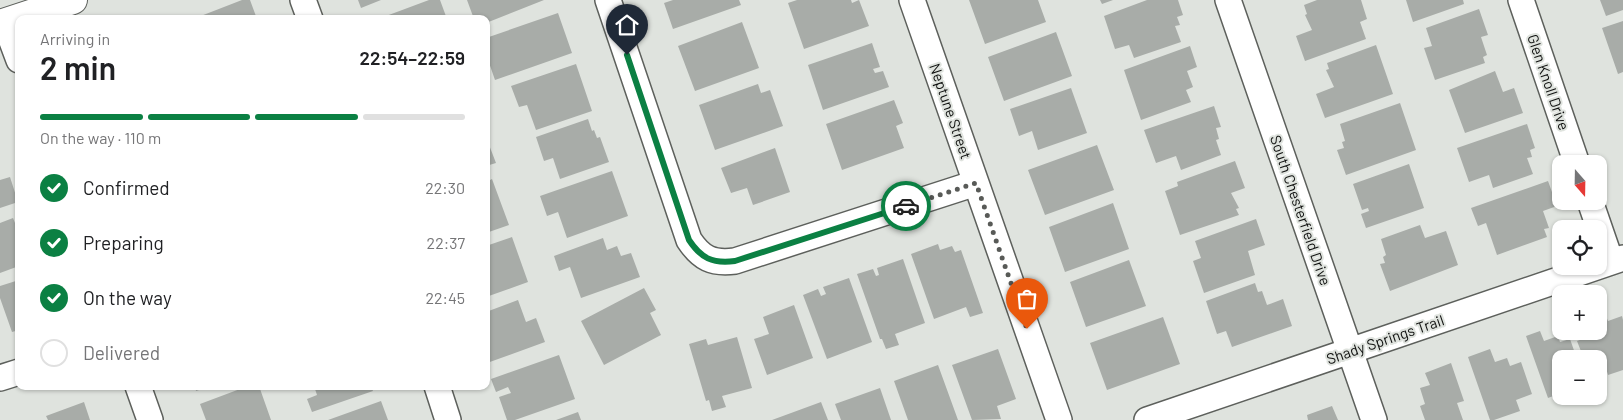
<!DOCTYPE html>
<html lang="en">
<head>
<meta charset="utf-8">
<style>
  :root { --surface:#fff; --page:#f2f2f2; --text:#202124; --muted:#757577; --line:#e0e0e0; --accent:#0b8043 }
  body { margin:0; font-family:Barlow,sans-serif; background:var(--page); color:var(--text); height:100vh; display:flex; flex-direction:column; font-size:19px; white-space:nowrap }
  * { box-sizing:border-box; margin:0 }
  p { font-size:16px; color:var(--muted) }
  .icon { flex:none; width:28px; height:28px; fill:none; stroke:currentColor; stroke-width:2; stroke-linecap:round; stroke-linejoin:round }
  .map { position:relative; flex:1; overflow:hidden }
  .drawer { position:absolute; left:15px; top:15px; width:475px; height:375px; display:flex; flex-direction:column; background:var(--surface); border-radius:10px; box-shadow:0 1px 4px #0004 }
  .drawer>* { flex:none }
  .needle { width:32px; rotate:160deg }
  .buttons { position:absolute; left:1552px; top:155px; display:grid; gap:10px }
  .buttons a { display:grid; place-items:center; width:55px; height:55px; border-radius:10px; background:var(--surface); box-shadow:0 1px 4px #0004; font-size:25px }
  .pin { position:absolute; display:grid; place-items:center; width:42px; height:42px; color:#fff; margin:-51px -21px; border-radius:50% 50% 50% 0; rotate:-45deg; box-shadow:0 0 5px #0007 }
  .pin .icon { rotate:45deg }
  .courier { position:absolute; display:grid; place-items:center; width:50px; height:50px; margin:-25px; border:4px solid #0b8043; border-radius:50%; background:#fff; color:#222; box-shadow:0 1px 6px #0007 }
  .headline em { font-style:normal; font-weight:600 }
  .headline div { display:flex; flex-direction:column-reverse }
  .headline { display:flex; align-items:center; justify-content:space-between; height:85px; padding:0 25px }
  h1 { font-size:32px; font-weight:600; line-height:38px }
  .bar { display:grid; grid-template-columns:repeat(4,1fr); gap:8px 5px; align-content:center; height:60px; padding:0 25px }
  .bar i { height:6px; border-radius:4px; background:var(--line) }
  .bar .current { background:var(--accent) }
  .bar p { grid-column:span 4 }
  ol { padding:0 25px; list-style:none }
  li { display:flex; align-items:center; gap:15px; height:55px }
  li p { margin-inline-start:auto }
  li .icon { padding:5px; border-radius:50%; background:var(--accent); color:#fff; stroke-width:4 }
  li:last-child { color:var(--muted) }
  li i { width:28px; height:28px; border:2px solid var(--line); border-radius:50% }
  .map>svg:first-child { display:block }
  .building { fill:#a8aca8 }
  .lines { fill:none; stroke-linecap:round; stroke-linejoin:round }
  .street-casing { stroke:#5d605c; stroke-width:28 }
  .secondary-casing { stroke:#5d605c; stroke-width:30 }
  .street { stroke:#fff; stroke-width:25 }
  .secondary { stroke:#fff; stroke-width:28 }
  .done { stroke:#585a57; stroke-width:5; stroke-dasharray:0 9 }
  .route { stroke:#0b8043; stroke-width:6 }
  .labels { text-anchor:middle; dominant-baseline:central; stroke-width:4; stroke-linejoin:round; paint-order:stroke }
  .street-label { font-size:15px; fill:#0f100f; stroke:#dfe3de }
</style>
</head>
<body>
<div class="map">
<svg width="1623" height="420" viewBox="0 0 1623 420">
  <rect width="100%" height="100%" fill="#dfe3de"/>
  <path class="building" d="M242,0H250L257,19H193Z
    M358,0H381L361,8Z
    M429,0H440L447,19H378Z
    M467,0H544L486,23V19H474Z
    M673,0H739L741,5L673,29L664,3Z
    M797,0H851L852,3L859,0L869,26L804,49L788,3Z
    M969,0H1038L1046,22L985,44Z
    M1100,0H1113L1102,4Z
    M1147,0H1178L1183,15L1177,17L1180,25L1175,26L1181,42L1134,58L1129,45L1115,49L1104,16Z
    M1317,0H1361L1367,19L1360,22L1366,39L1305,61L1296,36L1312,30L1305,15L1307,14L1304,5Z
    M1406,0H1463L1464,4L1413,22Z
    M1600,0H1623V10L1606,16Z
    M1479,9L1488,35L1481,37L1487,55L1483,57L1485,63L1435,80L1424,48L1432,46L1426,28Z
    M558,13L572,53L495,80L486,54V38Z
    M1623,21V72L1618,74L1602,28Z
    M742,22L759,68L695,91L678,46Z
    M1056,32L1072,76L1004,101L988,57Z
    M872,43L880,67L873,69L875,73L883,71L889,87L823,110L808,65Z
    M1376,45L1393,94L1325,118L1316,94L1334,87L1326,70L1329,69L1327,63Z
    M1190,46L1197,67L1187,71L1193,87L1186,90L1191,102L1141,120L1124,70Z
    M576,64L592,111L536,130L527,105L519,107L511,86Z
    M1495,71L1503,92L1514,88L1523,113L1465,133L1449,90Z
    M758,84L761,93L770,90L783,126L715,150L699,105Z
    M1071,88L1087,133L1038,150L1032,131L1019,136L1010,109Z
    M894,100L903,123L896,126L904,148L842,170L826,124Z
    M1400,103L1416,150L1346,175L1337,150L1344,148L1342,142L1345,141L1340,124Z
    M1214,106L1221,127L1216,128L1219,139L1216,140L1221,155L1181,170L1176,156L1156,163L1144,130Z
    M588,119L592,131L594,130L597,138L600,137L609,162L560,179L553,158L544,161L536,137Z
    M1527,124L1535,148L1530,150L1532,157L1527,158L1533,174L1493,188L1489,175L1469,182L1457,148Z
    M486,137L496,163L486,166Z
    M1097,145L1114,190L1045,215L1028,170Z
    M775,148L790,192L753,205L747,188L731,193L721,168Z
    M1235,161L1245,188L1231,193L1239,208L1236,209L1239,215L1180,235L1165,191L1178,186L1177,182Z
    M1409,164L1424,208L1366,228L1361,214L1369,211L1368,208L1362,210L1353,184Z
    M612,171L628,216L567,238L558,212L547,216L540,196Z
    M10,177L18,202L0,208V180Z
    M492,179L509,225L486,233V182Z
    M1548,181L1557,206L1543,211L1549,228L1544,229L1547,237L1497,255L1486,223L1478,226L1471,208Z
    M1113,203L1129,249L1065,272L1049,227Z
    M13,218L19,233V266L0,273V223Z
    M1256,219L1265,245L1248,251L1255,275L1204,293L1193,261L1201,258L1195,241Z
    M1420,225L1425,238L1446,231L1458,265L1390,291L1380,264L1385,263L1383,257L1386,255L1381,239Z
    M512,237L528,282L486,297V246Z
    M603,238L607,250L617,246L621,256L631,253L640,277L581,298L570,267L559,271L554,256Z
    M938,244L940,250L952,246L955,252L961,250L983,313L970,317L966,307L934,319L911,254Z
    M903,259L925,323L895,334L899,345L886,349L882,339H880L857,274L873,269L876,276L879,275L877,268Z
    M1129,260L1146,306L1086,327L1070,282Z
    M849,278L872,342L827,359L803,295L818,289L821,296L826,294L823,287Z
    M19,280V330L12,332L0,298V286Z
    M1255,283L1258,292L1262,291L1267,305L1283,299L1292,326L1232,347L1226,331L1217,334L1206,301Z
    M644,288L656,310L650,313L661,335L604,365L581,321Z
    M518,300L526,322L536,318L545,342L487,363L486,312Z
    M794,305L813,358L767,375L754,339L769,334L763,317Z
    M1603,309L1608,321L1622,316L1623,320V370L1608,375L1606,368L1599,370V359H1584L1577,341L1585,338L1583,331H1599V310Z
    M1163,317L1180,364L1107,390L1090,343Z
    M1540,331L1544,341L1558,336L1560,342L1570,339L1577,359H1561V393L1548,398L1526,336Z
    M737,337L752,388L722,396L726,407L712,411L709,400L706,401L689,344L706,339L708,345Z
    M998,349L1016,399L997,406L1001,419L972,420L952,365Z
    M1490,349L1495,362L1507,358L1510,366L1521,362L1532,394L1516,400L1520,411L1494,420H1490L1468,357Z
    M559,355L575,399L515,420H507L499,397L511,393L508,387L496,392L491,379Z
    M1451,363L1464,401L1457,403L1463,420H1425L1420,406L1425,404L1420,388L1430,385L1425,373Z
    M938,365L958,420H908L894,381Z
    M195,386H208V387L196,391Z
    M248,386H259L271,420H206L200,404Z
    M314,386H371L373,391L312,412L307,399L317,395Z
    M880,388L891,420H841L835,404Z
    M381,401L388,420H328Z
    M84,402L90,420H48L46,416Z
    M821,402L828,420H772Z
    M1332,406L1338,420H1308L1307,415Z
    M578,412L581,420H556Z"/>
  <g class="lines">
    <g class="street-casing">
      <path id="street" d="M303,0L310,19
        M608,0L689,240C701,258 712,264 735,261L976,183
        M912,0L1059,420
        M1228,0L1374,420
        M1521,0L1577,164
        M5,23L19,60
        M1590,201L1611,262
        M0,378L19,372
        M138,386L150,420
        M437,386L448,420
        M1147,420L1623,258"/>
    </g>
    <g class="secondary-casing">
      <path id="secondary" d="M0,24L73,0"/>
    </g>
    <use href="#street" class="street"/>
    <use href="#secondary" class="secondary"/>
  </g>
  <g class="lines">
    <path class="done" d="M906,206L976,183L1027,329"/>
    <path class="route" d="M627,55L689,240C701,258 712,264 735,261L906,206"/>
  </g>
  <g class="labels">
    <g class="street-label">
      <text transform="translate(1549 82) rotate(71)">Glen Knoll Drive</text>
      <text transform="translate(951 111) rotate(71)">Neptune Street</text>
      <text transform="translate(1301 210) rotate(71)">South Chesterfield Drive</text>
      <text transform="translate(1385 339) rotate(-19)">Shady Springs Trail</text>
    </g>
  </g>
</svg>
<div class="buttons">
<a><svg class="needle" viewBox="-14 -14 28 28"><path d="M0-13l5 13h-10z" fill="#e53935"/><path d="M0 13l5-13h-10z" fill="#757577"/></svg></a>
<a><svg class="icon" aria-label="locate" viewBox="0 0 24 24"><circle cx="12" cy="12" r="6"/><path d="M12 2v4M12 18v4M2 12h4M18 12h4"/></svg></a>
<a>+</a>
<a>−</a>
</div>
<div class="pin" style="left:1027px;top:329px;background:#ea580c"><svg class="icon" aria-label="bag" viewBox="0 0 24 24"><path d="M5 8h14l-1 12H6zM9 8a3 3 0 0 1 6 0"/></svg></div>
<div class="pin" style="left:627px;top:55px;background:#1f2937"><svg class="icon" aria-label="home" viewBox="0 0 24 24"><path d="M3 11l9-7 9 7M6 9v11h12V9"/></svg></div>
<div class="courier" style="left:906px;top:206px"><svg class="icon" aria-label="car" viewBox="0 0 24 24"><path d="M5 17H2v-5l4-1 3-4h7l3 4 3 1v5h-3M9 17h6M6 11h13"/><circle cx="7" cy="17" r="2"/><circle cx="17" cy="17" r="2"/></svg></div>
<section class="drawer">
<div class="headline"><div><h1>2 min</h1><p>Arriving in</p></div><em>22:54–22:59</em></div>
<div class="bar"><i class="current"></i><i class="current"></i><i class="current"></i><i></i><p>On the way · 110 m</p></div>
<ol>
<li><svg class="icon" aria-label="check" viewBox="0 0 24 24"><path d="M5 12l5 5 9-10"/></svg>Confirmed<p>22:30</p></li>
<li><svg class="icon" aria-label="check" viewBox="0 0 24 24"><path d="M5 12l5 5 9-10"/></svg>Preparing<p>22:37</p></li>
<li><svg class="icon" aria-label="check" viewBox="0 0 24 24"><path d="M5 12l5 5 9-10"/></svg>On the way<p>22:45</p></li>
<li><i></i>Delivered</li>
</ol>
</section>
</div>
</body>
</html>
